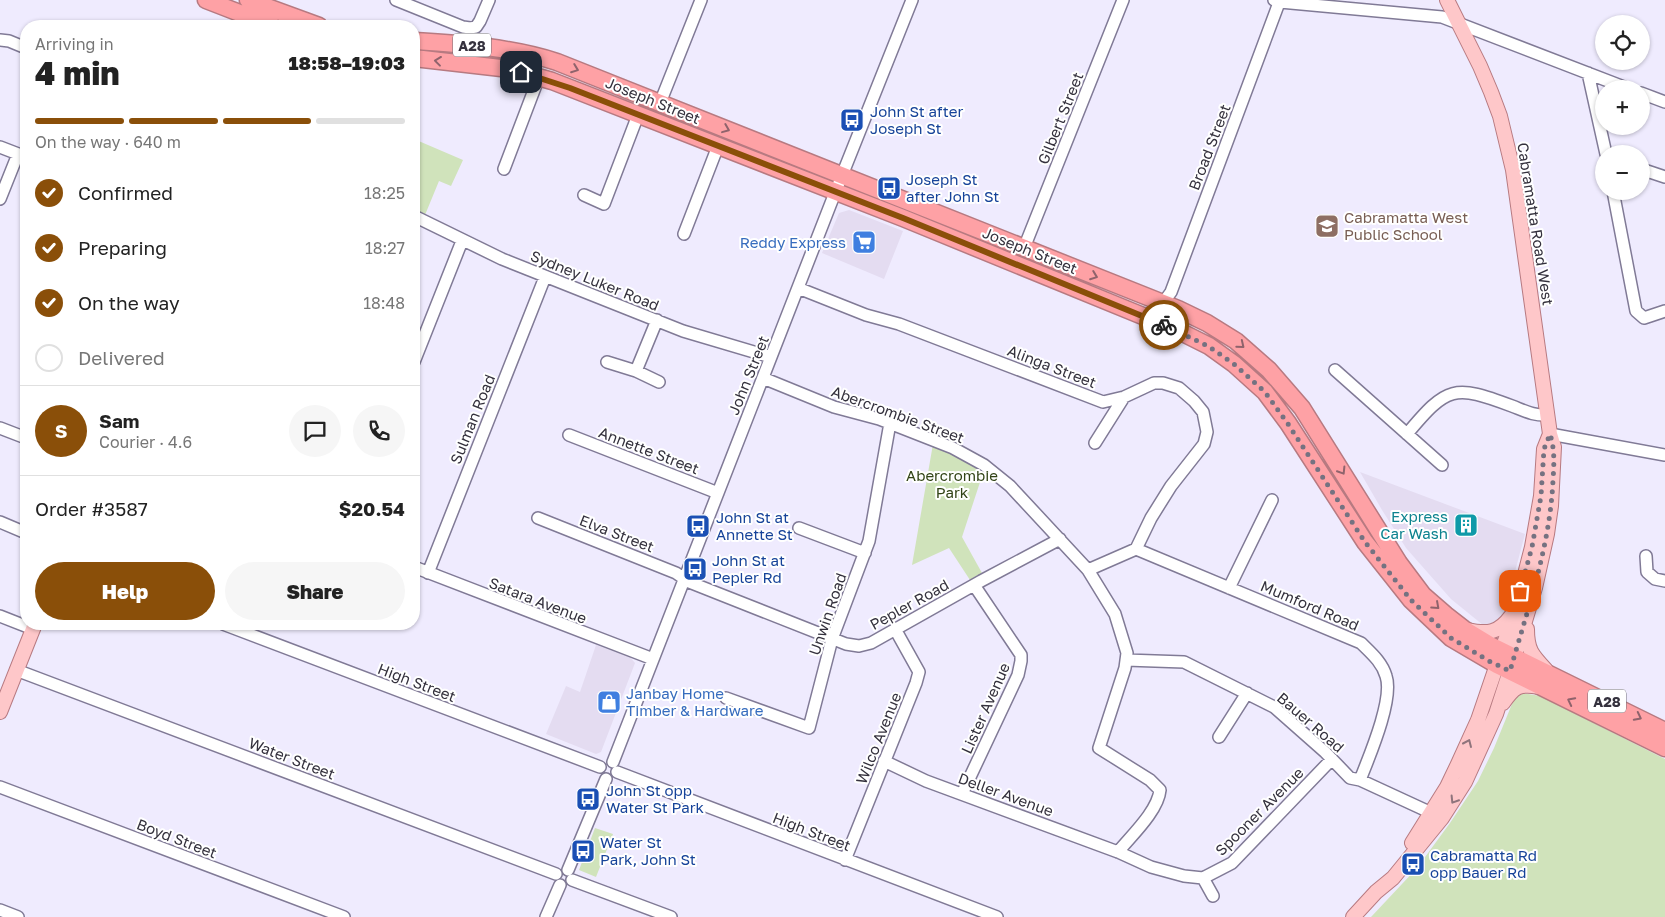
<!DOCTYPE html>
<html lang="en">
<head>
<meta charset="utf-8">
<style>
  :root { --surface:#fff; --page:#f6f6f6; --text:#222; --muted:#767676; --line:#e0e0e0; --accent:#8a4f09 }
  body { margin:0; font-family:"Golos Text",sans-serif; background:var(--page); color:var(--text); height:100vh; display:flex; flex-direction:column; font-size:19px; white-space:nowrap }
  * { box-sizing:border-box; margin:0 }
  p { font-size:16px; color:var(--muted) }
  .icon { flex:none; width:28px; height:28px; fill:none; stroke:currentColor; stroke-width:2; stroke-linecap:round; stroke-linejoin:round }
  .map { position:relative; flex:1; overflow:hidden }
  .panel { position:absolute; left:20px; top:20px; width:400px; height:610px; display:flex; flex-direction:column; background:var(--surface); border-radius:20px; box-shadow:0 1px 4px #0004 }
  .panel>* { flex:none }
  .tools { position:absolute; left:1595px; top:15px; display:grid; gap:10px }
  .tools a { display:grid; place-items:center; width:55px; height:55px; border-radius:50%; background:var(--surface); box-shadow:0 1px 4px #0004; font-size:25px }
  .pin { position:absolute; display:grid; place-items:center; width:42px; height:42px; color:#fff; margin:-21px; border-radius:10px; box-shadow:0 2px 8px #0006 }
  .courier { position:absolute; display:grid; place-items:center; width:50px; height:50px; margin:-25px; border:4px solid #8a4f09; border-radius:50%; background:#fff; color:#222; box-shadow:0 1px 6px #0007 }
  .head em { font-style:normal; font-weight:800 }
  .head div { display:flex; flex-direction:column-reverse }
  .head { display:flex; align-items:center; justify-content:space-between; height:85px; padding:0 15px }
  h1 { font-size:32px; font-weight:800; line-height:38px }
  .bar { display:grid; grid-template-columns:repeat(4,1fr); gap:8px 5px; align-content:center; height:60px; padding:0 15px }
  .bar i { height:6px; border-radius:4px; background:var(--line) }
  .bar .active { background:var(--accent) }
  .bar p { grid-column:span 4 }
  .line { display:flex; align-items:center; gap:12px; padding:0 15px; border-top:1px solid var(--line) }
  .line div { flex:1 }
  .round { display:grid; place-items:center; flex:none; width:52px; height:52px; border-radius:26px; background:var(--page) }
  ol { padding:0 15px; list-style:none }
  li { display:flex; align-items:center; gap:15px; height:55px }
  li p { margin-inline-start:auto }
  li .icon { padding:5px; border-radius:50%; background:var(--accent); color:#fff; stroke-width:4 }
  li:last-child { color:var(--muted) }
  li i { width:28px; height:28px; border:2px solid var(--line); border-radius:50% }
  .cta { display:flex; gap:10px; margin-top:auto; padding:10px 15px }
  .cta a { flex:1; height:58px; border-radius:30px; background:var(--accent); color:#fff; font-size:20px; font-weight:800; line-height:58px; text-align:center }
  .cta a+a { background:var(--page); color:var(--text) }
  .map>svg:first-child { display:block }
  .commercial { fill:#e4dcf1 }
  .green { fill:#d0e3bb }
  .lines { fill:none; stroke-linecap:round; stroke-linejoin:round }
  .minor-casing { stroke:#807a96; stroke-width:14 }
  .major-casing { stroke:#b77a81; stroke-width:16 }
  .highway-casing { stroke:#b77a81; stroke-width:19 }
  .minor { stroke:#fff; stroke-width:11 }
  .major { stroke:#fec7c9; stroke-width:14 }
  .highway { stroke:#fea1a5; stroke-width:16 }
  .oneway { stroke:#8f636c }
  .oneway2 { stroke:#8f747c }
  .done { stroke:#757281; stroke-width:5; stroke-dasharray:0 9 }
  .route { stroke:#8a4f09; stroke-width:6 }
  .labels { text-anchor:middle; dominant-baseline:central; stroke-width:4; stroke-linejoin:round; paint-order:stroke }
  .shield { fill:#fff; stroke:#716f77; stroke-width:1 }
  .shield-label { font-size:14px; font-weight:bold; fill:#34313d }
  .street-label { font-size:15px; fill:#34313d; stroke:#fff }
  .transit-label { font-size:15px; fill:#164399; stroke:#fff; text-anchor:start }
  .education-label { font-size:15px; fill:#785e54; stroke:#fff; text-anchor:start }
  .shop-label { font-size:15px; fill:#366cbe; stroke:#fff; text-anchor:end }
  .park-label { font-size:15px; fill:#314316; stroke:#fff }
  .culture-label { font-size:15px; fill:#0d838f; stroke:#fff; text-anchor:end }
</style>
</head>
<body>
<div class="map">
<svg width="1665" height="917" viewBox="0 0 1665 917">
  <rect width="100%" height="100%" fill="#efebfe"/>
  <path class="commercial" d="M849,210L903,231L884,279L822,253L839,213Z
    M1360,472L1525,534L1504,613L1496,623L1483,625L1451,599L1406,548L1382,510Z
    M596,645L630,657L635,663L601,752L596,754L546,734L566,686L580,692Z"/>
  <path class="green" d="M414,139L463,160L451,186L439,181L425,215L414,210Z
    M933,444L965,460L983,473L962,537L982,573L970,580L949,548L912,565Z
    M1523,693L1540,696L1665,759V917H1371L1417,868L1450,823L1478,781L1494,748L1514,699Z
    M595,828L613,834L596,877L579,870Z"/>
  <g class="lines">
    <g class="minor-casing">
      <path id="minor" d="M396,0L463,27L470,28L476,27L480,21L489,0
        M1274,0L1280,2L1442,17L1629,89
        M0,40L9,41L26,48
        M1588,73L1606,154
        M1641,93L1665,102
        M660,103L701,0
        M0,147L26,157
        M504,169L539,77
        M1641,169L1665,177
        M1613,191L1636,311L1644,318L1665,311
        M584,195L604,204L638,115
        M0,199L18,154
        M414,216L502,259L683,331L771,357
        M684,234L718,146
        M1024,248L1123,0
        M798,288L866,315L899,324L1103,402L1124,397L1154,383H1163L1179,388L1194,401L1203,412L1207,432L1204,444L1171,486L1151,518L1136,549L1088,570
        M1163,303L1171,292L1280,0
        M414,362L462,241
        M607,362L636,371L659,382
        M1335,370L1442,465
        M636,371L657,320
        M763,378L834,407L879,419L953,448L984,465L1010,486L1088,570L1115,614L1127,653L1125,668L1099,748L1150,780L1160,790C1158,811 1131,836 1118,852
        M0,428L26,438
        M1407,434C1447,386 1454,384 1512,406C1525,411 1534,416 1548,415
        M1550,434L1665,455
        M569,435L718,493
        M1095,443L1124,397
        M538,518L676,573L689,582L846,644L859,646L871,643L981,581L1060,539
        M0,522L26,533
        M799,528L865,553
        M1136,549L1361,643C1371,653 1382,662 1386,676C1394,699 1369,757 1360,780
        M1646,556L1647,572L1655,579L1665,581
        M414,567L653,659
        M428,573L545,277
        M1229,588L1272,500
        M0,616L33,629
        M223,624L600,767
        M1126,660L1184,662L1274,707L1325,752L1350,778L1360,780L1438,816
        M16,670L556,874
        M726,698L809,728L832,639L869,541L890,423
        M1219,737L1247,693
        M884,761L926,781L1118,852L1151,867L1184,876L1203,878L1213,896
        M613,762L831,203L912,0
        M617,772L997,917
        M0,787L344,917
        M962,794L1018,675L1021,661V655L974,585
        M845,860L916,683L919,672L895,629
        M568,870L606,779
        M1203,878L1232,863L1332,759
        M572,880L671,917
        M0,910L18,917
        M546,917L560,885"/>
    </g>
    <g class="major-casing">
      <path id="major" d="M1527,629C1527,650 1532,655 1546,670
        M1467,630C1487,634 1498,634 1511,616
        M1503,703C1514,687 1519,683 1539,687
        M0,712L35,624
        M1412,843L1447,787L1458,764L1478,720L1505,641L1516,609L1532,547L1541,496L1544,449L1550,434
        M1353,917L1376,892L1393,878L1442,818L1465,782L1496,714L1510,671L1535,588L1547,534L1551,506L1554,447L1550,434L1513,170L1500,116L1491,92L1480,66L1447,0"/>
    </g>
    <g class="highway-casing">
      <path id="highway" d="M206,0L273,26
        M248,0L319,26
        M414,41C462,44 511,47 557,62L1178,309L1207,323L1236,341L1269,370L1302,408L1399,563L1423,595L1446,615L1464,629L1492,646L1665,731
        M414,58L510,69L552,81L903,218L1177,330L1209,346L1234,364L1265,392L1288,423L1365,542L1411,600L1451,638L1497,665L1665,748"/>
    </g>
    <use href="#minor" class="minor"/>
    <use href="#major" class="major"/>
    <use href="#highway" class="highway"/>
  </g>
  <defs><path id="oneway-chevron" d="M-2-3.5L2.5 0L-2 3.5" fill="none" stroke-width="1.6" stroke-linecap="round" stroke-linejoin="round" transform="scale(1.25)"/></defs>
  <g class="oneway">
    <use href="#oneway-chevron" transform="translate(438 61) rotate(-173)"/>
    <use href="#oneway-chevron" transform="translate(575 69) rotate(21)"/>
    <use href="#oneway-chevron" transform="translate(726 129) rotate(22)"/>
    <use href="#oneway-chevron" transform="translate(1094 276) rotate(21)"/>
    <use href="#oneway-chevron" transform="translate(1241 345) rotate(39)"/>
    <use href="#oneway-chevron" transform="translate(1342 471) rotate(58)"/>
    <use href="#oneway-chevron" transform="translate(1436 606) rotate(42)"/>
    <use href="#oneway-chevron" transform="translate(1571 701) rotate(-153)"/>
    <use href="#oneway-chevron" transform="translate(1638 717) rotate(27)"/>
  </g>
  <g class="oneway2">
    <use href="#oneway-chevron" transform="translate(1468 743) rotate(-66)"/>
    <use href="#oneway-chevron" transform="translate(1454 800) rotate(122)"/>
  </g>
  <g class="lines">
    <path class="done" d="M1164,325L1208,346L1234,364L1265,392L1288,424L1365,542L1411,600L1451,638L1489,661L1510,671C1528,608 1550,546 1553,480C1554,464 1555,450 1550,434L1544,449L1541,496L1532,547L1520,591"/>
    <path class="route" d="M521,72L570,88L903,218L1164,325"/>
  </g>
  <defs>
    <g id="bus-square" transform="scale(1.25)"><rect x="-9" y="-9" width="18" height="18" rx="4" fill="#1a4fb4" stroke="#fff"/><path d="M-5-6H5V4H4V6H2V4H-2V6H-4V4H-5ZM-3.5-4V0h7V-4ZM-3.5 1.2v1.5H-2V1.2ZM2 1.2v1.5H3.5V1.2Z" fill="#fff"/></g>
    <g id="school-square" transform="scale(1.25)"><rect x="-9" y="-9" width="18" height="18" rx="4" fill="#8d6e63" stroke="#fff"/><path d="M0-5L7-2L0 1L-7-2ZM-4 1L0 2.5L4 1V4Q0 6-4 4Z" fill="#fff"/></g>
    <g id="supermarket-square" transform="scale(1.25)"><rect x="-9" y="-9" width="18" height="18" rx="4" fill="#3f7fe0" stroke="#fff"/><path d="M-6-5.5h2.5l.6 2H6L4.5 2H-2.5L-4.4-4H-6ZM-1.5 3.2a1.3 1.3 0 1 0 .1 0ZM3 3.2a1.3 1.3 0 1 0 .1 0Z" fill="#fff"/></g>
    <g id="building-square" transform="scale(1.25)"><rect x="-9" y="-9" width="18" height="18" rx="4" fill="#0f9aa8" stroke="#fff"/><path d="M-4-6H4V6H1V3H-1V6H-4ZM-2.5-4.3h1.7v1.8h-1.7ZM.8-4.3h1.7v1.8H.8ZM-2.5-1h1.7V.8h-1.7ZM.8-1h1.7V.8H.8Z" fill="#fff"/></g>
    <g id="shop-square" transform="scale(1.25)"><rect x="-9" y="-9" width="18" height="18" rx="4" fill="#3f7fe0" stroke="#fff"/><path d="M-5-2.5h2.3a2.7 3.5 0 0 1 5.4 0H5L5.5 6h-11ZM-1.5-2.5h3a1.5 2.3 0 0 0-3 0Z" fill="#fff"/></g>
  </defs>
  <g fill-rule="evenodd">
    <use href="#bus-square" x="852" y="120"/>
    <use href="#bus-square" x="889" y="188"/>
    <use href="#school-square" x="1327" y="226"/>
    <use href="#supermarket-square" x="864" y="242"/>
    <use href="#building-square" x="1466" y="525"/>
    <use href="#bus-square" x="698" y="526"/>
    <use href="#bus-square" x="695" y="569"/>
    <use href="#shop-square" x="609" y="702"/>
    <use href="#bus-square" x="588" y="799"/>
    <use href="#bus-square" x="583" y="851"/>
    <use href="#bus-square" x="1413" y="864"/>
  </g>
  <g class="labels">
    <g class="shield">
      <rect x="453" y="33.5" width="38" height="23" rx="4"/>
      <rect x="1588" y="689.5" width="38" height="23" rx="4"/>
    </g>
    <g class="shield-label">
      <text x="472" y="45">A28</text>
      <text x="1607" y="701">A28</text>
    </g>
    <g class="street-label">
      <text transform="translate(653 100) rotate(22)">Joseph Street</text>
      <text transform="translate(1060 118) rotate(-68)">Gilbert Street</text>
      <text transform="translate(1209 147) rotate(-69)">Broad Street</text>
      <text transform="translate(1536 224) rotate(81)">Cabramatta Road West</text>
      <text transform="translate(1030 250) rotate(22)">Joseph Street</text>
      <text transform="translate(595 280) rotate(22)">Sydney Luker Road</text>
      <text transform="translate(1052 366) rotate(21)">Alinga Street</text>
      <text transform="translate(748 375) rotate(-68)">John Street</text>
      <text transform="translate(898 414) rotate(20)">Abercrombie Street</text>
      <text transform="translate(472 419) rotate(-68)">Sulman Road</text>
      <text transform="translate(649 450) rotate(21)">Annette Street</text>
      <text transform="translate(617 533) rotate(21)">Elva Street</text>
      <text transform="translate(538 600) rotate(21)">Satara Avenue</text>
      <text transform="translate(909 604) rotate(-29)">Pepler Road</text>
      <text transform="translate(1310 605) rotate(23)">Mumford Road</text>
      <text transform="translate(827 614) rotate(-71)">Unwin Road</text>
      <text transform="translate(417 682) rotate(21)">High Street</text>
      <text transform="translate(985 708) rotate(-66)">Lister Avenue</text>
      <text transform="translate(1311 722) rotate(41)">Bauer Road</text>
      <text transform="translate(878 738) rotate(-68)">Wilco Avenue</text>
      <text transform="translate(292 758) rotate(21)">Water Street</text>
      <text transform="translate(1006 794) rotate(20)">Deller Avenue</text>
      <text transform="translate(1259 811) rotate(-45)">Spooner Avenue</text>
      <text transform="translate(812 831) rotate(21)">High Street</text>
      <text transform="translate(177 838) rotate(21)">Boyd Street</text>
    </g>
    <g class="transit-label">
      <text x="870" y="111">John St after<tspan x="870" dy="17">Joseph St</tspan></text>
      <text x="906" y="179">Joseph St<tspan x="906" dy="17">after John St</tspan></text>
      <text x="716" y="517">John St at<tspan x="716" dy="17">Annette St</tspan></text>
      <text x="712" y="560">John St at<tspan x="712" dy="17">Pepler Rd</tspan></text>
      <text x="606" y="790">John St opp<tspan x="606" dy="17">Water St Park</tspan></text>
      <text x="600" y="842">Water St<tspan x="600" dy="17">Park, John St</tspan></text>
      <text x="1430" y="855">Cabramatta Rd<tspan x="1430" dy="17">opp Bauer Rd</tspan></text>
    </g>
    <g class="education-label">
      <text x="1344" y="217">Cabramatta West<tspan x="1344" dy="17">Public School</tspan></text>
    </g>
    <g class="shop-label">
      <text x="846" y="242">Reddy Express</text>
      <text x="626" y="693" text-anchor="start">Janbay Home<tspan x="626" dy="17">Timber &amp; Hardware</tspan></text>
    </g>
    <g class="park-label">
      <text x="952" y="475">Abercrombie<tspan x="952" dy="17">Park</tspan></text>
    </g>
    <g class="culture-label">
      <text x="1448" y="516">Express<tspan x="1448" dy="17">Car Wash</tspan></text>
    </g>
  </g>
</svg>
<div class="tools">
<a><svg class="icon" aria-label="locate" viewBox="0 0 24 24"><circle cx="12" cy="12" r="6"/><path d="M12 2v4M12 18v4M2 12h4M18 12h4"/></svg></a>
<a>+</a>
<a>−</a>
</div>
<div class="pin" style="left:1520px;top:591px;background:#ea580c"><svg class="icon" aria-label="bag" viewBox="0 0 24 24"><path d="M5 8h14l-1 12H6zM9 8a3 3 0 0 1 6 0"/></svg></div>
<div class="pin" style="left:521px;top:72px;background:#1f2937"><svg class="icon" aria-label="home" viewBox="0 0 24 24"><path d="M3 11l9-7 9 7M6 9v11h12V9"/></svg></div>
<div class="courier" style="left:1164px;top:325px"><svg class="icon" aria-label="bike" viewBox="0 0 24 24"><circle cx="6" cy="16" r="4"/><circle cx="18" cy="16" r="4"/><path d="M6 16l4-8h5l3 8M10 8l3 8H6M13 5h3"/></svg></div>
<section class="panel">
<div class="head"><div><h1>4 min</h1><p>Arriving in</p></div><em>18:58–19:03</em></div>
<div class="bar"><i class="active"></i><i class="active"></i><i class="active"></i><i></i><p>On the way · 640 m</p></div>
<ol>
<li><svg class="icon" aria-label="check" viewBox="0 0 24 24"><path d="M5 12l5 5 9-10"/></svg>Confirmed<p>18:25</p></li>
<li><svg class="icon" aria-label="check" viewBox="0 0 24 24"><path d="M5 12l5 5 9-10"/></svg>Preparing<p>18:27</p></li>
<li><svg class="icon" aria-label="check" viewBox="0 0 24 24"><path d="M5 12l5 5 9-10"/></svg>On the way<p>18:48</p></li>
<li><i></i>Delivered</li>
</ol>
<div class="line" style="height:90px"><b class="round" style="background:var(--accent);color:#fff">S</b><div><b>Sam</b><p>Courier · 4.6</p></div><a class="round"><svg class="icon" aria-label="chat" viewBox="0 0 24 24"><path d="M4 5h16v11H9l-5 4z"/></svg></a><a class="round"><svg class="icon" aria-label="phone" viewBox="0 0 24 24"><path d="M5 4h4l2 5-3 2q2 4 5 5l2-3 5 2v4C11 20 4 13 5 4z"/></svg></a></div>
<div class="line" style="height:65px"><div>Order #3587</div><b>$20.54</b></div>
<div class="cta"><a>Help</a><a>Share</a></div>
</section>
</div>
</body>
</html>
